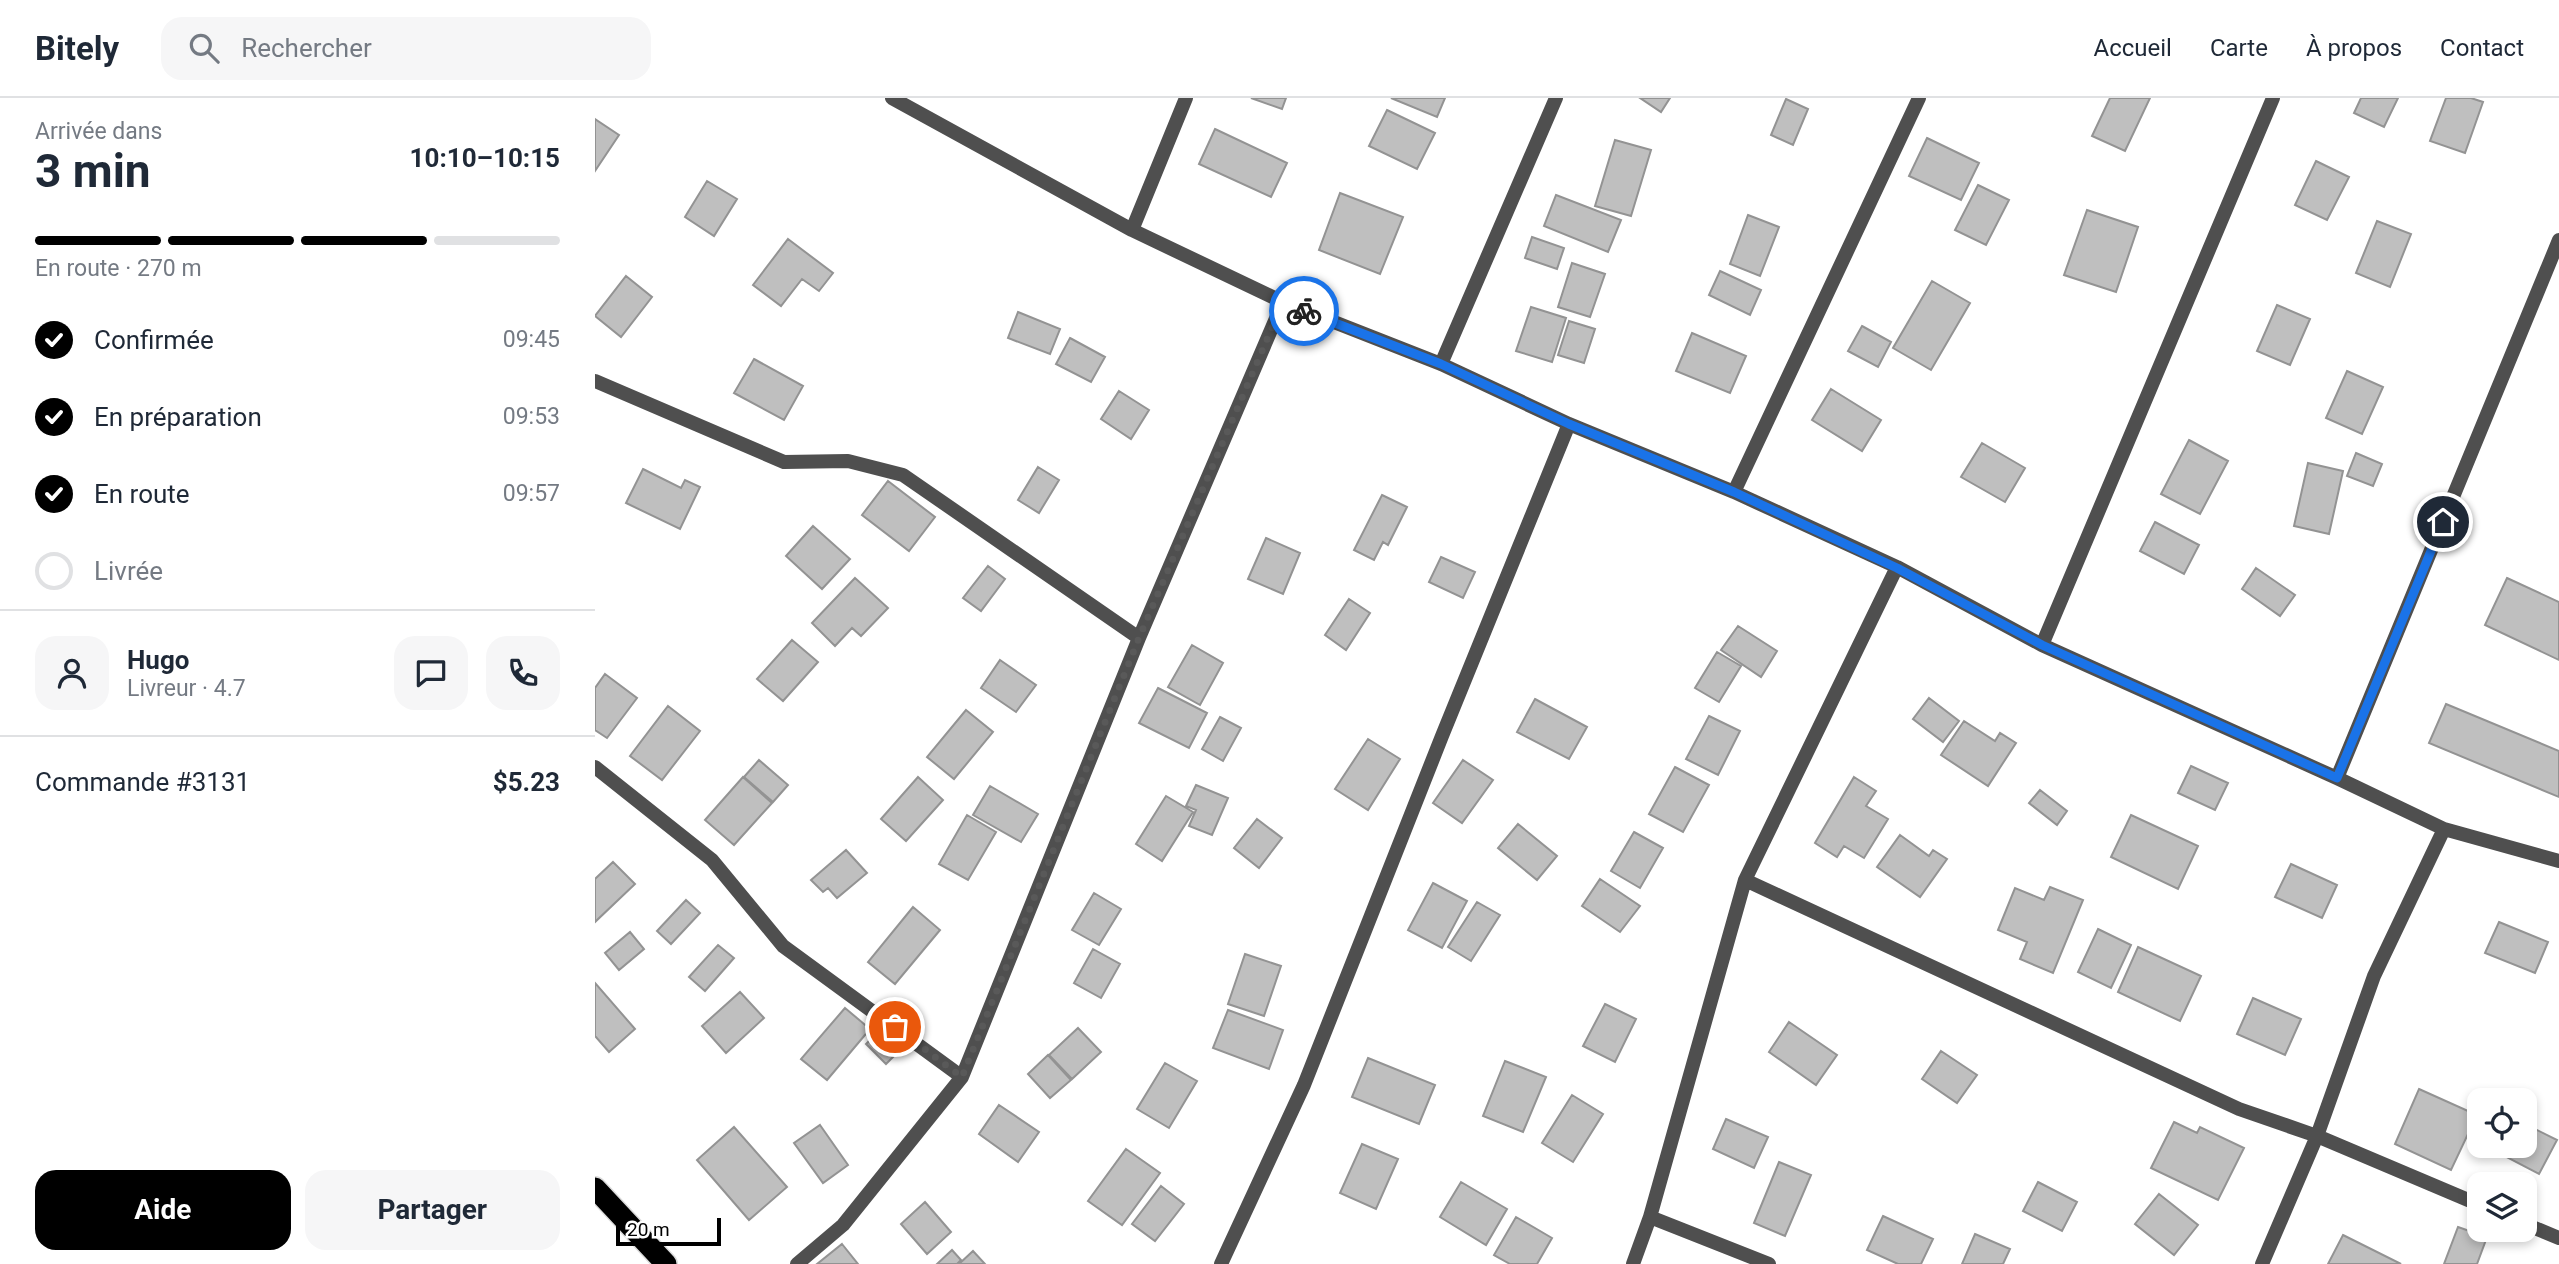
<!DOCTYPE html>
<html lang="fr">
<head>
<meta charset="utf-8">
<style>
  :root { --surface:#fff; --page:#f6f6f7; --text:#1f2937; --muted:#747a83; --line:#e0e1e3; --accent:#000 }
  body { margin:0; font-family:Roboto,sans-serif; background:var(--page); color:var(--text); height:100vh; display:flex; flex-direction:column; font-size:26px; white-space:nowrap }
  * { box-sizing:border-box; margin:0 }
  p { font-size:23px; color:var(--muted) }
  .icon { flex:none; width:38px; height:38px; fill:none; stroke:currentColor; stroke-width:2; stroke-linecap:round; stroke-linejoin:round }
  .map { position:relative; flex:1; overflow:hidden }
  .drawer { display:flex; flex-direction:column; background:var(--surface); width:595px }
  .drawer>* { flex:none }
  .fabs { position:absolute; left:1872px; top:990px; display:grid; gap:14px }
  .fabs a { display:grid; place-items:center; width:70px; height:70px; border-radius:14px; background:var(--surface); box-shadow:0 4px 10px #0003; font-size:35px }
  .scale { position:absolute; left:21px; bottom:18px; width:105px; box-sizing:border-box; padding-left:7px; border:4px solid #000; border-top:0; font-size:19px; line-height:24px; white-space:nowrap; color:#000; -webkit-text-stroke:5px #fff; paint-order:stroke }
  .pin { position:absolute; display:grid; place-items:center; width:60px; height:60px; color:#fff; margin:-30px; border:4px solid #fff; border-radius:50%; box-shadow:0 2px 7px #0007 }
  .courier { position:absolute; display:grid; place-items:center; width:70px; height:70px; margin:-35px; border:5px solid #1a73e8; border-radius:50%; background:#fff; color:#222; box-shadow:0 2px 9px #0007 }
  .headline em { font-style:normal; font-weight:700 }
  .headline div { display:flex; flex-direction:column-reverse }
  .headline { display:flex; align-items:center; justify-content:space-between; height:119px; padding:0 35px }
  h1 { font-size:46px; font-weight:700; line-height:52px }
  .bar { display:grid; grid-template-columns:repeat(4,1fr); gap:10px 7px; align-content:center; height:84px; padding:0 35px }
  .bar i { height:9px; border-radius:5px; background:var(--line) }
  .bar .on { background:var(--accent) }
  .bar p { grid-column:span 4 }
  .line { display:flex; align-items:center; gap:18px; padding:0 35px; border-top:2px solid var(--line) }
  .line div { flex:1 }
  .round { display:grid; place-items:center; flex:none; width:74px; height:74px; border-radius:21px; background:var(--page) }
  ol { padding:0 35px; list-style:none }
  li { display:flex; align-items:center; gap:21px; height:77px }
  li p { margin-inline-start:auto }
  li .icon { padding:7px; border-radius:50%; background:var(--accent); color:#fff; stroke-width:4 }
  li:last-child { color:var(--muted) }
  li i { width:38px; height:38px; border:4px solid var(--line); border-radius:50% }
  .button { display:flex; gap:14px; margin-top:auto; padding:14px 35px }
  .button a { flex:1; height:80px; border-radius:21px; background:var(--accent); color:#fff; font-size:28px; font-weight:700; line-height:80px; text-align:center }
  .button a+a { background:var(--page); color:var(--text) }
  header { display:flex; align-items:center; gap:42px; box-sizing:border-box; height:98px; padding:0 35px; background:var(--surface); border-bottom:2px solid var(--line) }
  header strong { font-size:33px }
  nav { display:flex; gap:38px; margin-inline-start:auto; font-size:24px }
  .search { width:490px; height:63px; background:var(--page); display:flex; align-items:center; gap:18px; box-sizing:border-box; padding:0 24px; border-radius:21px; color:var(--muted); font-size:26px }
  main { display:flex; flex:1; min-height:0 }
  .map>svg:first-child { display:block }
  .building { fill:#bfbfbf; stroke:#939393; stroke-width:2 }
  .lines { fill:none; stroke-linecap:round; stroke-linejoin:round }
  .highway-casing { stroke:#dbdbdb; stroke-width:24 }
  .street { stroke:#4f4f4f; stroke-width:14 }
  .highway { stroke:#000; stroke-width:21 }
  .done { stroke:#595959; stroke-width:7; stroke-dasharray:0 12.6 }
  .route { stroke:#1a73e8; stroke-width:9 }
</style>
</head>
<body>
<header>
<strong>Bitely</strong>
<div class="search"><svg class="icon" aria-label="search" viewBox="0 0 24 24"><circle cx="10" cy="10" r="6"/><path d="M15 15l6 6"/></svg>Rechercher</div>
<nav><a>Accueil</a><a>Carte</a><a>À propos</a><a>Contact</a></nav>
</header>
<main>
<section class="drawer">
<div class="headline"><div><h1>3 min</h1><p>Arrivée dans</p></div><em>10:10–10:15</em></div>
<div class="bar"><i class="on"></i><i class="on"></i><i class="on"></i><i></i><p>En route · 270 m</p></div>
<ol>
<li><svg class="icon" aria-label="check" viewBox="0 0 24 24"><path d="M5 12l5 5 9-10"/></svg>Confirmée<p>09:45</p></li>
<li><svg class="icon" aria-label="check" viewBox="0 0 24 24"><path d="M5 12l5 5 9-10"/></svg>En préparation<p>09:53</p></li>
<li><svg class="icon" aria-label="check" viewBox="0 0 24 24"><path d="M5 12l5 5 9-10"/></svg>En route<p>09:57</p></li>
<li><i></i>Livrée</li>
</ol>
<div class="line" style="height:126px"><a class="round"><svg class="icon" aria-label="person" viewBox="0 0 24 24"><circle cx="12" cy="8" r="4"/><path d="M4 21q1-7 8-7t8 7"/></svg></a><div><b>Hugo</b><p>Livreur · 4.7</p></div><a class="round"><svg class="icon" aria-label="chat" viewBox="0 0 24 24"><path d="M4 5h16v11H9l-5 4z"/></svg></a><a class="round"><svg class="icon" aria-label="phone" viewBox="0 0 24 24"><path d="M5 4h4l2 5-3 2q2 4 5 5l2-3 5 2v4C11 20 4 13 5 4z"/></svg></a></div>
<div class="line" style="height:91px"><div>Commande #3131</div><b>$5.23</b></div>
<div class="button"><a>Aide</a><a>Partager</a></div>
</section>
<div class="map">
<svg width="1964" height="1166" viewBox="0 0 1964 1166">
  <rect width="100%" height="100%" fill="#fff"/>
  <path class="building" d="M656,0H691L687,11Z
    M796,0H850L842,19Z
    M1045,0H1075L1066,14Z
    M1515,0H1555L1530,53L1497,38Z
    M1766,0H1803L1789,29L1759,15Z
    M1851,0H1876L1888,4L1870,55L1835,43Z
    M1191,1L1213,11L1198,47L1176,37Z
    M792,12L840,35L822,71L774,48Z
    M0,21L24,37L0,73Z
    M620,31L692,65L676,99L604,66Z
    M1332,40L1384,65L1366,102L1314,78Z
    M1020,42L1056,52L1036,118L1000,108Z
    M1721,63L1754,79L1732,122L1700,107Z
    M112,83L142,101L119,138L90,119Z
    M1383,87L1414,102L1391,147L1360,132Z
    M745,95L808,119L785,176L724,152Z
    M961,97L1026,122L1013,154L949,128Z
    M1492,112L1543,129L1521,194L1469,177Z
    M1153,117L1184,129L1165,178L1135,166Z
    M1782,123L1816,136L1795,189L1761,175Z
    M937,139L969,150L962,171L930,160Z
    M193,141L238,175L224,193L207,181L186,208L158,187Z
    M977,165L1010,176L995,219L963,209Z
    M1125,173L1166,192L1155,217L1114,197Z
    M31,178L57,199L26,239L0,218Z
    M1337,183L1375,205L1336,272L1298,250Z
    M1682,207L1715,221L1695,267L1662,253Z
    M936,209L971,220L957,264L921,253Z
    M423,214L465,231L455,256L413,240Z
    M974,223L1000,231L989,265L963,257Z
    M1267,228L1296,244L1283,269L1253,253Z
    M1097,235L1151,258L1135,295L1081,273Z
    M475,240L510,259L496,284L461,266Z
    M159,261L208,288L189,322L139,295Z
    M1752,273L1788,289L1767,336L1731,320Z
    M1236,291L1286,322L1267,353L1217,322Z
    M524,293L554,312L536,341L506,321Z
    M1594,342L1633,363L1605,416L1566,396Z
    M1387,345L1430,370L1410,404L1366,379Z
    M1761,355L1787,366L1778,388L1752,378Z
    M1713,365L1748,373L1734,436L1699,428Z
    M443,369L464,382L444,415L423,402Z
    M48,371L86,390L90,382L105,389L85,431L31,405Z
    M293,383L340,419L314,453L267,417Z
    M787,397L812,409L793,447L788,444L779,462L759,452Z
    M1560,424L1604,447L1589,476L1545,453Z
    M218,428L255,461L227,491L191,458Z
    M671,440L705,455L688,496L653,481Z
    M846,459L880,474L868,500L834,484Z
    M393,468L410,481L386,513L368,500Z
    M1661,470L1700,497L1685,518L1647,491Z
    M260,480L293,510L266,538L257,530L240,548L217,525Z
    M1912,480L1964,504V562L1890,527Z
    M754,501L775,515L751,552L730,537Z
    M1143,528L1182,553L1166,579L1126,552Z
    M197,542L223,564L188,603L162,581Z
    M597,547L628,565L605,607L573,589Z
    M1122,554L1146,568L1124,604L1100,590Z
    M405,562L441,587L421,614L386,590Z
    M10,576L42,600L12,640L0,632V590Z
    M563,590L612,615L594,650L544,625Z
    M1334,600L1364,623L1348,644L1318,621Z
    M940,601L992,629L974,661L922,634Z
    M1851,606L1964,653V699L1834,645Z
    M73,608L105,633L67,682L35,658Z
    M371,612L398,634L359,681L332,659Z
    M1114,618L1145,633L1123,677L1091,661Z
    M625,619L646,630L628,663L607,651Z
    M1369,623L1400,643L1405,635L1421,645L1393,688L1346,657Z
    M773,641L805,661L773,712L740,691Z
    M164,662L193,687L178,704L149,679Z
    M868,662L898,682L867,725L838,705Z
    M1596,668L1633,685L1620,712L1583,695Z
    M1080,669L1114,687L1088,734L1054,716Z
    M148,679L177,705L139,747L110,722Z
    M323,679L348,702L311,743L286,721Z
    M1259,679L1281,693L1271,708L1293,721L1269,760L1249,748L1242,759L1220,745Z
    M601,687L633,700L617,737L594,728L601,712L591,708Z
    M395,688L443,716L426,744L378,717Z
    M1445,692L1472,713L1462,727L1434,705Z
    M571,698L598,714L567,763L541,746Z
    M372,717L401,734L373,782L344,766Z
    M1536,717L1603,748L1583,791L1516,759Z
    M662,721L687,740L664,770L639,750Z
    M923,726L962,758L942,782L903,750Z
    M1039,734L1068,750L1045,790L1016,773Z
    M1305,737L1334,758L1338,752L1352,761L1325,799L1282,769Z
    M251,752L272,775L242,800L233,790L228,794L216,782Z
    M18,764L40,786L0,824V781Z
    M1696,766L1742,787L1727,820L1680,799Z
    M1005,781L1045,808L1025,834L987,808Z
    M838,785L872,803L847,850L813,832Z
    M1455,789L1488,802L1458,875L1425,861L1432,844L1403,832L1420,790L1449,802Z
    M499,795L526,811L504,847L477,832Z
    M91,802L105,815L76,846L62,833Z
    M882,804L905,817L876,863L853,849Z
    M318,809L345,832L300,886L273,864Z
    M1904,824L1953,844L1940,875L1890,855Z
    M1503,831L1536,847L1516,890L1483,874Z
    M35,834L49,851L24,872L10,855Z
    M123,847L139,860L110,893L94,879Z
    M1543,849L1606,878L1585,923L1523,894Z
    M498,851L525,866L506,900L479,885Z
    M650,856L686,868L669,918L633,906Z
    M0,885L40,931L14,954L0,938Z
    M145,894L169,920L131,955L107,928Z
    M1658,900L1706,921L1690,957L1642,936Z
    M1010,906L1041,921L1020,964L988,948Z
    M250,910L275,931L232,982L206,961Z
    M633,912L688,932L674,971L618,950Z
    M1194,924L1242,957L1221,987L1174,954Z
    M287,930L307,950L291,966L271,946Z
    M483,930L506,954L477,981L454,957Z
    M1346,953L1382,977L1362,1005L1327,981Z
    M453,957L476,982L455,1000L433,976Z
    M773,960L840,987L824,1026L757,999Z
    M910,963L951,979L928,1034L888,1018Z
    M570,965L602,983L574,1030L542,1011Z
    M1824,991L1882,1017L1856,1072L1800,1046Z
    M977,997L1008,1016L978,1064L947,1045Z
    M404,1007L444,1034L423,1064L384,1036Z
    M1131,1021L1173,1039L1159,1070L1118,1051Z
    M1579,1024L1602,1035L1605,1029L1649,1050L1623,1102L1556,1070Z
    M1930,1026L1962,1042L1944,1076L1898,1052L1901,1048H1930Z
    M225,1027L253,1067L228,1085L199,1045Z
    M139,1029L192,1089L154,1122L102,1062Z
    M767,1046L803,1061L781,1111L745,1095Z
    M531,1051L565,1075L527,1127L493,1103Z
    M1184,1064L1216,1077L1190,1138L1159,1125Z
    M866,1084L912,1111L891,1147L845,1119Z
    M1443,1084L1482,1104L1467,1133L1428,1113Z
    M566,1088L589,1106L560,1143L537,1126Z
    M1564,1096L1603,1127L1579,1157L1540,1126Z
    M330,1104L356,1134L332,1156L306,1126Z
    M1288,1118L1338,1141L1326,1166H1303L1272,1152Z
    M921,1119L957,1140L942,1166H915L899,1157Z
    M1863,1129L1892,1139L1882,1166H1849Z
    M1380,1136L1415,1151L1408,1166H1367Z
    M1748,1137L1806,1166H1733Z
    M247,1146L263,1166H222Z
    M357,1152L366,1162L362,1166H342Z
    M378,1153L390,1166H364Z"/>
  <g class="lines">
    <g class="highway-casing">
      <path id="highway" d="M0,1090L71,1166"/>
    </g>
    <path class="street" d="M297,0L537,132L688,204L846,266L974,326L1139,394L1302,469L1447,547L1742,680L1849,731L1964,763
      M537,132L591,0
      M846,266L961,0
      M0,283L189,364L253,363L308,377L544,540
      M1139,394L1324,0
      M1447,547L1678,0
      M0,669L117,762L188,848L367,979
      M1742,680L1964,142
      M1150,782L1644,1011L1722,1038L1885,1107
      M1055,1119L1174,1166
      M1930,1126L1964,1140
      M202,1166L248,1127L367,979L544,540L688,204
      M626,1166L709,987L847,638L974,326
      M1038,1166L1055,1119L1150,782L1302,469
      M1667,1166L1722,1038L1779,878L1849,731"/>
    <use href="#highway" class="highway"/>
  </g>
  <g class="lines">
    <path class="done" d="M300,929L367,979L544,540L688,204L709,213"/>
    <path class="route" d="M709,213L846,266L974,326L1139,394L1302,470L1447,547L1742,680L1848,424"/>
  </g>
</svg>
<div class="fabs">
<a><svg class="icon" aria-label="locate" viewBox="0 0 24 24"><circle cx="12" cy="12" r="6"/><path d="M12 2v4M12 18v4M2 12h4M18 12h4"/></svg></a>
<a><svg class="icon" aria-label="layers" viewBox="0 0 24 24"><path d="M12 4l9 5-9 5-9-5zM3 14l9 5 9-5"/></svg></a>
</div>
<div class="scale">20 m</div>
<div class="pin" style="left:300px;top:929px;background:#ea580c"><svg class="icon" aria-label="bag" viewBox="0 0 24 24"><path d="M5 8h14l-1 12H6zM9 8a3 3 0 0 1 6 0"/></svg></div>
<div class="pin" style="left:1848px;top:424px;background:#1f2937"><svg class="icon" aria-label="home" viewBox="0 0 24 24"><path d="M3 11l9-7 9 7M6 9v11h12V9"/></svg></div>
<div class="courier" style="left:709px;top:213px"><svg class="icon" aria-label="bike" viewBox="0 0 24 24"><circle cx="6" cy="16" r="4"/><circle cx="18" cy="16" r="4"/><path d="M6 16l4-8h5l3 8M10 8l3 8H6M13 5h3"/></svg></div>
</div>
</main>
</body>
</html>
